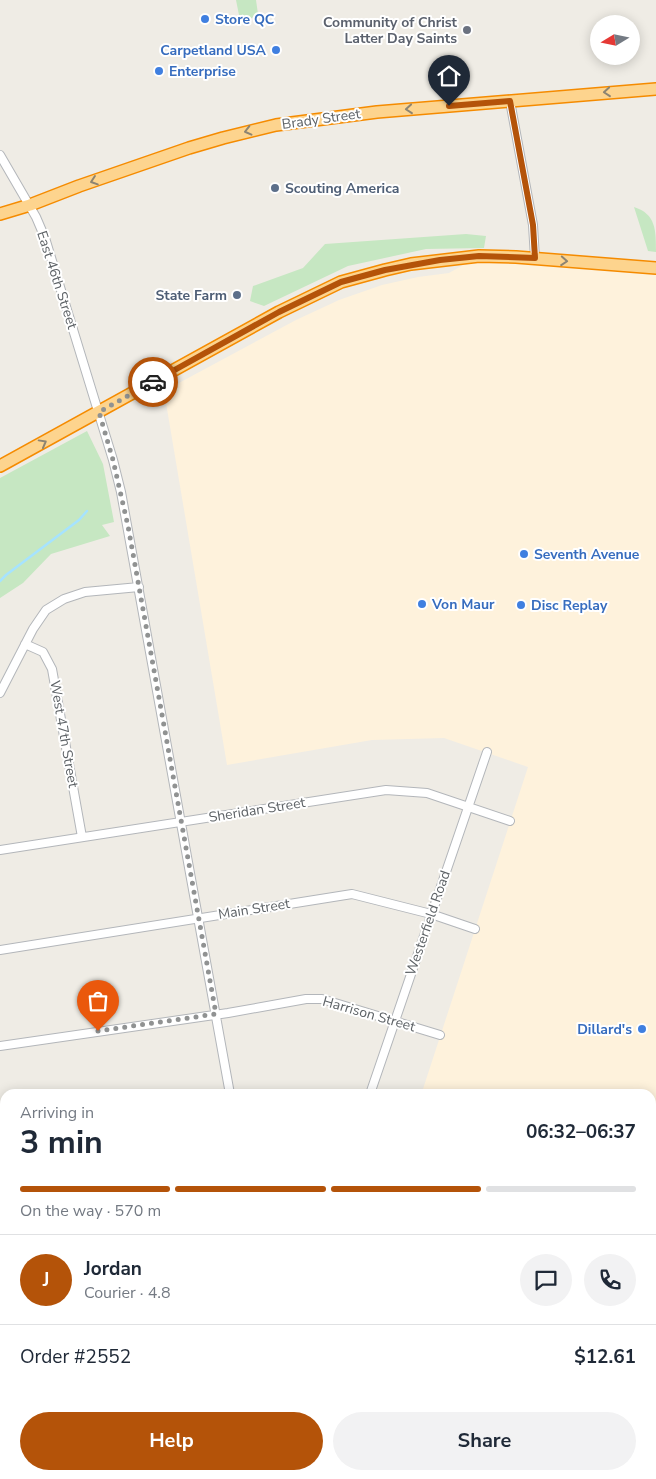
<!DOCTYPE html>
<html lang="en">
<head>
<meta charset="utf-8">
<style>
  :root { --surface:#fff; --page:#f2f2f3; --text:#1f2937; --muted:#747a83; --line:#e0e1e3; --accent:#b45309 }
  body { margin:0; font-family:"Nunito Sans",sans-serif; background:var(--page); color:var(--text); height:100vh; display:flex; flex-direction:column; font-size:19px; white-space:nowrap }
  * { box-sizing:border-box; margin:0 }
  p { font-size:16px; color:var(--muted) }
  .icon { flex:none; width:28px; height:28px; fill:none; stroke:currentColor; stroke-width:2; stroke-linecap:round; stroke-linejoin:round }
  .map { position:relative; flex:1; overflow:hidden }
  .panel { position:absolute; left:0px; top:1089px; width:656px; height:391px; display:flex; flex-direction:column; background:var(--surface); border-radius:15px 15px 0 0; box-shadow:0 2px 12px #0003 }
  .panel>* { flex:none }
  .needle { width:32px; rotate:260deg }
  .controls { position:absolute; left:590px; top:15px; display:grid; gap:10px }
  .controls a { display:grid; place-items:center; width:50px; height:50px; border-radius:50%; background:var(--surface); box-shadow:0 2px 12px #0003; font-size:25px }
  .pin { position:absolute; display:grid; place-items:center; width:42px; height:42px; color:#fff; margin:-51px -21px; border-radius:50% 50% 50% 0; rotate:-45deg; box-shadow:0 0 5px #0007 }
  .pin .icon { rotate:45deg }
  .courier { position:absolute; display:grid; place-items:center; width:50px; height:50px; margin:-25px; border:4px solid #b45309; border-radius:50%; background:#fff; color:#222; box-shadow:0 1px 6px #0007 }
  .head em { font-style:normal; font-weight:700 }
  .head div { display:flex; flex-direction:column-reverse }
  .head { display:flex; align-items:center; justify-content:space-between; height:85px; padding:0 20px }
  h1 { font-size:32px; font-weight:700; line-height:38px }
  .bar { display:grid; grid-template-columns:repeat(4,1fr); gap:8px 5px; align-content:center; height:60px; padding:0 20px }
  .bar i { height:6px; border-radius:4px; background:var(--line) }
  .bar .on { background:var(--accent) }
  .bar p { grid-column:span 4 }
  .line { display:flex; align-items:center; gap:12px; padding:0 20px; border-top:1px solid var(--line) }
  .line div { flex:1 }
  .round { display:grid; place-items:center; flex:none; width:52px; height:52px; border-radius:26px; background:var(--page) }
  .cta { display:flex; gap:10px; margin-top:auto; padding:10px 20px }
  .cta a { flex:1; height:58px; border-radius:30px; background:var(--accent); color:#fff; font-size:20px; font-weight:700; line-height:58px; text-align:center }
  .cta a+a { background:var(--page); color:var(--text) }
  .map>svg:first-child { display:block }
  .commercial { fill:#fef2dc }
  .green { fill:#c6e7c2 }
  .lines { fill:none; stroke-linecap:round; stroke-linejoin:round }
  .stream { stroke:#a6e3ff; stroke-width:2.5 }
  .minor-casing { stroke:#b3b6ba; stroke-width:10 }
  .major-casing { stroke:#f2b65c; stroke-width:12 }
  .highway-casing { stroke:#f58b00; stroke-width:14 }
  .minor { stroke:#fff; stroke-width:8 }
  .major { stroke:#ffe7ab; stroke-width:10 }
  .highway { stroke:#fdd48e; stroke-width:11 }
  .oneway { stroke:#8d8472 }
  .done { stroke:#909292; stroke-width:5; stroke-dasharray:0 9 }
  .route { stroke:#b45309; stroke-width:6 }
  .shop-dot { fill:#3f7fe0; stroke:#fff; stroke-width:2 }
  .worship-dot { fill:#6b7280; stroke:#fff; stroke-width:2 }
  .service-dot { fill:#5c6f8a; stroke:#fff; stroke-width:2 }
  .labels { text-anchor:middle; dominant-baseline:central; stroke-width:4; stroke-linejoin:round; paint-order:stroke }
  .shop-label { font-size:14px; font-weight:bold; fill:#366cbe; stroke:#fff; text-anchor:start }
  .worship-label { font-size:14px; font-weight:bold; fill:#5b616d; stroke:#fff; text-anchor:end }
  .street-label { font-size:14px; fill:#5d6266; stroke:#fff }
  .service-label { font-size:14px; font-weight:bold; fill:#4e5e75; stroke:#fff; text-anchor:start }
</style>
</head>
<body>
<div class="map">
<svg width="656" height="1479" viewBox="0 0 656 1479">
  <rect width="100%" height="100%" fill="#efece5"/>
  <path class="commercial" d="M479,256L656,268V1168L651,1167V1094H427L422,1092L528,767L444,738L372,740L227,765L164,391L296,320L339,300L382,285L418,277L449,273Z"/>
  <path class="green" d="M236,0H256L258,14L241,25Z
    M634,207C656,214 656,230 656,252L648,251Z
    M466,234L486,236L484,248L426,249L348,266L264,306L250,301L253,286L303,268L325,244Z
    M87,431L103,464L114,522L102,525L110,536L51,554L23,583L0,598V478Z
    M119,1475H283V1479H120Z"/>
  <g class="lines">
    <path class="stream" d="M0,581L6,575L79,520L87,511"/>
    <g class="minor-casing">
      <path id="minor" d="M510,101L533,225L535,258
        M0,155L36,217L45,238L113,460L121,492L230,1094
        M25,644L43,652L52,669L82,837
        M0,693L33,629L46,610L64,599L85,592L139,587
        M0,850L386,790L427,793L510,821
        M0,950L352,894L431,914L475,929
        M0,1046L228,1013L306,999H322L440,1035
        M370,1094L487,752
        M0,1138L5,1137
        M0,1225L5,1224
        M651,1234L656,1238
        M0,1317H5
        M0,1406L5,1407
        M286,1475L287,1479
        M301,1475L302,1479
        M361,1475L362,1479"/>
    </g>
    <g class="major-casing">
      <path id="major" d="M651,1397L656,1393
        M559,1479L564,1475"/>
    </g>
    <g class="highway-casing">
      <path id="highway" d="M0,214L30,205L79,186L189,148L223,138L276,125L377,112L656,89
        M0,466L279,312L341,282L385,270L411,264L479,256L516,257L656,268"/>
    </g>
    <use href="#minor" class="minor"/>
    <use href="#major" class="major"/>
    <use href="#highway" class="highway"/>
  </g>
  <defs><path id="oneway-chevron" d="M-2-3.5L2.5 0L-2 3.5" fill="none" stroke-width="1.6" stroke-linecap="round" stroke-linejoin="round" transform="scale(1.25)"/></defs>
  <g class="oneway">
    <use href="#oneway-chevron" transform="translate(607 92) rotate(175)"/>
    <use href="#oneway-chevron" transform="translate(409 109) rotate(175)"/>
    <use href="#oneway-chevron" transform="translate(248 131) rotate(166)"/>
    <use href="#oneway-chevron" transform="translate(94 181) rotate(161)"/>
    <use href="#oneway-chevron" transform="translate(564 261) rotate(4)"/>
    <use href="#oneway-chevron" transform="translate(43 443) rotate(-29)"/>
  </g>
  <g class="lines">
    <path class="done" d="M98,1031L216,1014L128,526L113,460L99,412L153,382"/>
    <path class="route" d="M153,382L279,312L341,282L385,270L440,260L479,256L535,258L533,225L510,101L449,106"/>
  </g>
  <g class="shop-dot">
    <circle cx="205" cy="19" r="5"/>
    <circle cx="276" cy="50" r="5"/>
    <circle cx="159" cy="71" r="5"/>
    <circle cx="524" cy="554" r="5"/>
    <circle cx="422" cy="604" r="5"/>
    <circle cx="521" cy="605" r="5"/>
    <circle cx="642" cy="1029" r="5"/>
  </g>
  <circle class="worship-dot" cx="467" cy="30" r="5"/>
  <g class="service-dot">
    <circle cx="275" cy="188" r="5"/>
    <circle cx="237" cy="295" r="5"/>
  </g>
  <g class="labels">
    <g class="shop-label">
      <text x="215" y="19">Store QC</text>
      <text x="266" y="50" text-anchor="end">Carpetland USA</text>
      <text x="169" y="71">Enterprise</text>
      <text x="534" y="554">Seventh Avenue</text>
      <text x="432" y="604">Von Maur</text>
      <text x="531" y="605">Disc Replay</text>
      <text x="632" y="1029" text-anchor="end">Dillard's</text>
    </g>
    <g class="worship-label">
      <text x="457" y="22">Community of Christ<tspan x="457" dy="16">Latter Day Saints</tspan></text>
    </g>
    <g class="street-label">
      <text transform="translate(321 119) rotate(-8)">Brady Street</text>
      <text transform="translate(57 280) rotate(72)">East 46th Street</text>
      <text transform="translate(64 734) rotate(80)">West 47th Street</text>
      <text transform="translate(257 810) rotate(-9)">Sheridan Street</text>
      <text transform="translate(254 909) rotate(-9)">Main Street</text>
      <text transform="translate(428 923) rotate(-71)">Westerfield Road</text>
      <text transform="translate(369 1014) rotate(16)">Harrison Street</text>
    </g>
    <g class="service-label">
      <text x="285" y="188">Scouting America</text>
      <text x="227" y="295" text-anchor="end">State Farm</text>
    </g>
  </g>
</svg>
<div class="controls">
<a><svg class="needle" viewBox="-14 -14 28 28"><path d="M0-13l5 13h-10z" fill="#e53935"/><path d="M0 13l5-13h-10z" fill="#747a83"/></svg></a>
</div>
<div class="pin" style="left:98px;top:1031px;background:#ea580c"><svg class="icon" aria-label="bag" viewBox="0 0 24 24"><path d="M5 8h14l-1 12H6zM9 8a3 3 0 0 1 6 0"/></svg></div>
<div class="pin" style="left:449px;top:106px;background:#1f2937"><svg class="icon" aria-label="home" viewBox="0 0 24 24"><path d="M3 11l9-7 9 7M6 9v11h12V9"/></svg></div>
<div class="courier" style="left:153px;top:382px"><svg class="icon" aria-label="car" viewBox="0 0 24 24"><path d="M5 17H2v-5l4-1 3-4h7l3 4 3 1v5h-3M9 17h6M6 11h13"/><circle cx="7" cy="17" r="2"/><circle cx="17" cy="17" r="2"/></svg></div>
<section class="panel">
<div class="head"><div><h1>3 min</h1><p>Arriving in</p></div><em>06:32–06:37</em></div>
<div class="bar"><i class="on"></i><i class="on"></i><i class="on"></i><i></i><p>On the way · 570 m</p></div>
<div class="line" style="height:90px"><b class="round" style="background:var(--accent);color:#fff">J</b><div><b>Jordan</b><p>Courier · 4.8</p></div><a class="round"><svg class="icon" aria-label="chat" viewBox="0 0 24 24"><path d="M4 5h16v11H9l-5 4z"/></svg></a><a class="round"><svg class="icon" aria-label="phone" viewBox="0 0 24 24"><path d="M5 4h4l2 5-3 2q2 4 5 5l2-3 5 2v4C11 20 4 13 5 4z"/></svg></a></div>
<div class="line" style="height:65px"><div>Order #2552</div><b>$12.61</b></div>
<div class="cta"><a>Help</a><a>Share</a></div>
</section>
</div>
</body>
</html>
